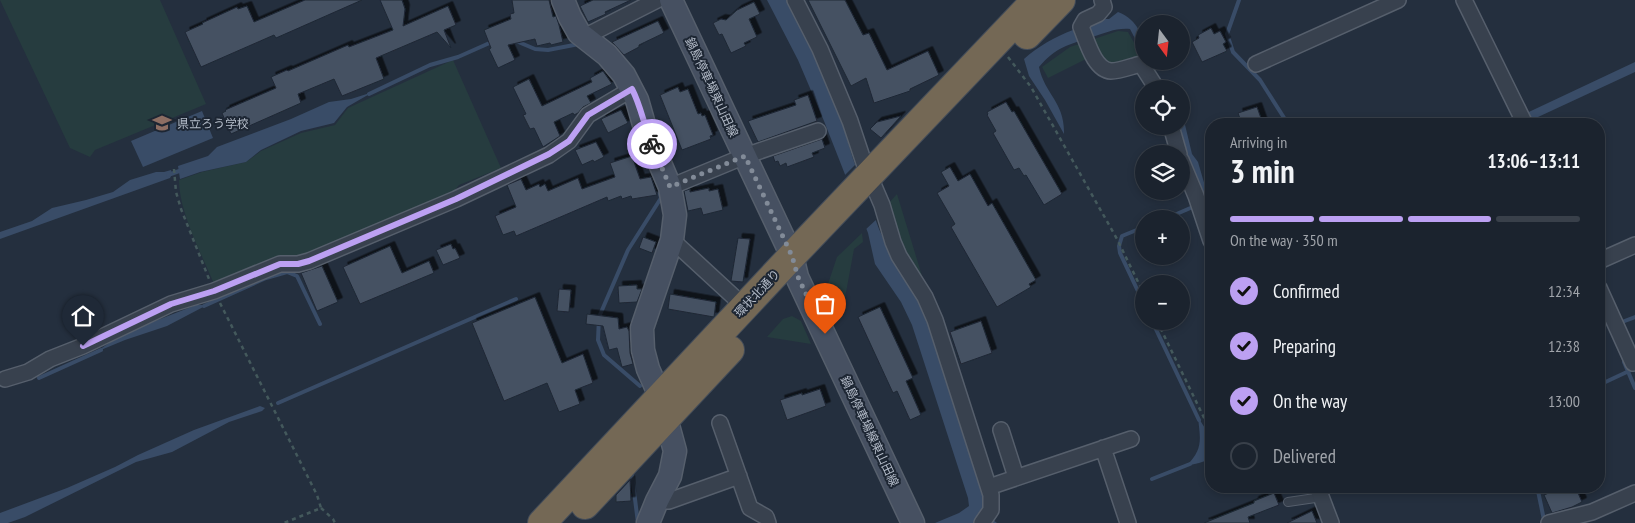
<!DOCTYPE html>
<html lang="en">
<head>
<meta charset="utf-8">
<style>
  :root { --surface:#1b232e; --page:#242b36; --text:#f1f3f6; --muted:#a0a4aa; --line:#39404a; --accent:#bca0f2 }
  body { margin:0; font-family:"PT Sans Narrow","Noto Sans JP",sans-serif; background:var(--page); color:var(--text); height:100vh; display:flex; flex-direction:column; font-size:19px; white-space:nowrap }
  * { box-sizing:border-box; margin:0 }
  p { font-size:16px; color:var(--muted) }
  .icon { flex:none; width:28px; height:28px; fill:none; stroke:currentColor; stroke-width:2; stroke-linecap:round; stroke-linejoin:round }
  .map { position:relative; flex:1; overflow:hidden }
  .drawer { position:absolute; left:1205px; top:118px; width:400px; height:375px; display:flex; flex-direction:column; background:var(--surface); border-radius:20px; box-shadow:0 2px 8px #0003,0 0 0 1px var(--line) }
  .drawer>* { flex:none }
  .needle { width:32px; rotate:165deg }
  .tools { position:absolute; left:1135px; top:15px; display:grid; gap:10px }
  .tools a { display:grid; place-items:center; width:55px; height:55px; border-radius:50%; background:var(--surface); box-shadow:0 2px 8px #0003,0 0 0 1px var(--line); font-size:25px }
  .pin { position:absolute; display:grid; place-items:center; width:42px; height:42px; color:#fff; margin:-51px -21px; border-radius:50% 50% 50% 0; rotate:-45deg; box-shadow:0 0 5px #0007 }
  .pin .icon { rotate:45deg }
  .courier { position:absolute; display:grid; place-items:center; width:50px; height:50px; margin:-25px; border:4px solid #bca0f2; border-radius:50%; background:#fff; color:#222; box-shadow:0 1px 6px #0007 }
  .headline em { font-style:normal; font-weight:600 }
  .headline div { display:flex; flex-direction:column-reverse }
  .headline { display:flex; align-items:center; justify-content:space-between; height:85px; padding:0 25px }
  h1 { font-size:32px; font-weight:600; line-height:38px }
  .bar { display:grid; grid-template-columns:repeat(4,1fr); gap:8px 5px; align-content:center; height:60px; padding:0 25px }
  .bar i { height:6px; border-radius:4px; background:var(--line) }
  .bar .current { background:var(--accent) }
  .bar p { grid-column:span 4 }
  ol { padding:0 25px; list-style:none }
  li { display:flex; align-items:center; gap:15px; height:55px }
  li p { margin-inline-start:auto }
  li .icon { padding:5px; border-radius:50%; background:var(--accent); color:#111; stroke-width:4 }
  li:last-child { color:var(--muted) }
  li i { width:28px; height:28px; border:2px solid var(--line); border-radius:50% }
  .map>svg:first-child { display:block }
  .green { fill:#263c3f }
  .water { fill:#394c67 }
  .pier { fill:#242f3e }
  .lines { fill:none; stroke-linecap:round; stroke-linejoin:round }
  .stream { stroke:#394c67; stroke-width:4 }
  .building { fill:#455162; stroke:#1f2835; filter:url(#shadow) }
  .lane-casing { stroke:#565f6c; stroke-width:10 }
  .street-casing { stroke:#565f6c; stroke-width:18 }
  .secondary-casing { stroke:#565f6c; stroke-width:25 }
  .highway-casing { stroke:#434c59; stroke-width:30 }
  .path { stroke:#44595c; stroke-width:2.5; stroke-dasharray:4 4; stroke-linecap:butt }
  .lane { stroke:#38414e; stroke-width:8 }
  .street { stroke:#38414e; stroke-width:15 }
  .secondary { stroke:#465061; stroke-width:22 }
  .highway { stroke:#746855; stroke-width:28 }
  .done { stroke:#828b98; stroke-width:5; stroke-dasharray:0 9 }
  .route { stroke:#bca0f2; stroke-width:6 }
  .labels { text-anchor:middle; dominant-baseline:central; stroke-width:4; stroke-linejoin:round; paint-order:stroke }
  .street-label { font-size:12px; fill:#b4bcc9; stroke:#1d2633 }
  .poi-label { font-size:12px; fill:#b4bcc9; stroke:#1d2633; text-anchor:start }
</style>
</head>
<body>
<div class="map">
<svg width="1635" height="523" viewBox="0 0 1635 523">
  <defs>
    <filter id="shadow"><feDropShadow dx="4.5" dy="-4.5" stdDeviation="0" flood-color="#0009"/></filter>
  </defs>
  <rect width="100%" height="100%" fill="#242f3e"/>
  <path class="green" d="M0,0H160L206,104L95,150L90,157L70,148Z
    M1118,31L1128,32L1140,53L1142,72L1110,75L1090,57L1048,78L1042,67L1070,47Z
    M453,60L501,168L459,185L455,190L311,253L281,258L214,284C202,255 179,212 179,180L202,172L246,162L261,151L301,133L335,125L348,108Z
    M897,194L926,289L899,248L886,206Z
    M862,233L863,242L854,249L841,320L826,290L837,257Z
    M792,316L801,321L811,344L767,337L783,319Z"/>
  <path class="water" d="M767,0H786L815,54L840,115L853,159L879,229L895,264L916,298L928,320L984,498V513L997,523H935L959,513L969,506L968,498L912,325L901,302L875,264L868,233L824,121L798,60Z
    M1118,12C1138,20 1144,36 1144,56L1130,29C1114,28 1107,33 1092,37C1068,45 1056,47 1039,67C1045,95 1065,102 1064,134L1045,100L1029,76L1024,59C1037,47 1056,36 1073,30L1079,33C1088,24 1097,18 1109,19Z
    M1635,62V72L1523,124H1503Z
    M373,92L347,107L334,123L301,131L261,150L246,162L200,172L180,179L178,166L208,156L217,147L291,119L329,102L351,99Z
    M1181,108L1192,154L1198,162L1205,186L1211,189L1209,198L1211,206V232L1177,126H1181Z
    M202,111L213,138L143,167L131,141Z
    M171,170L172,174L170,178L0,239V232L32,221L52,208L86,200L113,192L130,180L156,172H164Z
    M196,305H207L167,326L125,340L96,352L122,334Z
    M260,406L265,408L262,411L229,422L172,452L136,462L25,517L8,523H0V513L67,488L115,467L138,455L194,430Z
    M1198,417L1211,438V459L1199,463L1186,466C1204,449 1200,438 1198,417Z"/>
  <path class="pier" d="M857,163L878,218L864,231L843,177Z"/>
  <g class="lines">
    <path class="stream" d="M1239,0L1227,34L1233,52L1260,80L1288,124
      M516,41L535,49L548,50L579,44
      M369,94L430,65L458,57L494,41
      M168,175L182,170
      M1165,219L1195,206
      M1144,227L1122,236L1119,246L1120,253L1144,304
      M204,306L266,278L287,272L297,276L320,324
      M1152,321L1199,420
      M1622,322L1635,317
      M1624,362L1635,388
      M39,378L101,350
      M1599,385L1629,371
      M640,386L604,355L598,340L599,317L628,250L661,198L660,194
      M278,403L516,299
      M632,475L638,523
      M1152,479L1190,464
      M1537,486L1544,520"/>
  </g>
  <path class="building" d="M305,0H362L276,38L274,35L201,67L185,32L203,24L202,23L237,7L238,9L247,6L254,22Z
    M380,0H402L405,9L403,26L448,6L456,25L444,30L451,48L437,32L376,58L384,79L342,96L334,79L298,94L301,103L231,134L222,113L226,111L225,110L276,88L271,77L287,70L288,71L348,45L349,47L393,30Z
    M512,0H549L553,17L556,16L559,25L563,42L551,45L550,43L537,46L535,39L508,45L515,60L498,68L489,49L491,48L484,30L511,19L510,14L514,13Z
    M593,0H631L605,12L606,14L588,22L580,6Z
    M808,0H845L863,35L869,33L887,70L928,51L939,75L910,89V91L874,103L866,78L851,86Z
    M754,2L760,14L749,19L757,37L744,43L746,46L731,53L722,34L719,35L713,23L721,19L726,20L737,10Z
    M658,21L664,33L639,45V47L624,55L612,42Z
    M1211,28L1214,34L1220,31L1226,42L1223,44L1227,51L1202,62L1192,42L1199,38L1198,35Z
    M603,71L612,84L587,96L591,103L583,107L578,113L574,115L573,113L554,122L560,136L543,147L534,128L530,129L523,115L526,114L513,87L529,79L542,106L592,82L590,78Z
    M678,87L680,92L688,89L698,114L701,113L702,116L705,115L713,135L710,136L711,139L682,150L660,95Z
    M808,95L817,121L758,142L748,121L796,105L794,100Z
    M1006,102L1012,112L1014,111L1062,194L1044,205L1026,175L1024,176L1019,168L1014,170L993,133L996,131L987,115L988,114L987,112Z
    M1257,107L1263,124H1242L1238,113Z
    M621,110L628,123L608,133L601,119Z
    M901,116L881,138L870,129L877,122Z
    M822,139L825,148L812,153L814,157L787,167L786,163L780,166L778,161L775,162L773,156Z
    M596,142L604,157L594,162L593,160L582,165L575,150Z
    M632,156L640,179L651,177L657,195L632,199L631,196L622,199L621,196L608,201L607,197L516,236L514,231L503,235L495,216L516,207L507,185L521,179L526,190L539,184L540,187L545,184L548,191L578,178L582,189L615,177L610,163Z
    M950,167L958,181L970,174L988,206L992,203L1036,280L1029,284L1031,287L997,307L951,227L955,224L937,193L949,186L941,172Z
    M709,188V191L718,189L723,210L703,215L701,208L688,211L684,191L690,189V192Z
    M643,237L656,242L652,253L639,248Z
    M738,238L750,239L743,282L731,281Z
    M451,244L453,249L455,248L460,258L443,265L436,250Z
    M390,246L402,273L429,261L434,273L360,304L343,267Z
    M322,266L338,302L317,311L301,273Z
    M637,285V289H642L637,302L619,303L618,286Z
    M559,289L571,290L569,312L557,311Z
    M670,294L716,302L714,317L668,309Z
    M535,297L562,363L583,354L593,383L575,390L580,404L559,412L547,383L504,401L472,323Z
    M880,307L913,378L906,381L921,415L910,420L897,391L893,393L858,317Z
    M587,314L618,318L619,329L627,327L629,331L630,353L633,364L622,367L617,348L609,350L603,326L586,324Z
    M981,321L992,353L961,364L950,332Z
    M820,389L826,406L787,420L780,400L802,393V395Z
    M630,480L631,501L616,502V495Z
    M1554,486H1575L1582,502L1572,507L1552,513L1544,495L1556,490Z
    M1274,493L1279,505L1248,517L1250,523H1204L1254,503V501Z
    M1312,511L1317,523H1287Z"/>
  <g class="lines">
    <g class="lane-casing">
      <path id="lane" d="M1288,502L1322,497"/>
    </g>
    <g class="street-casing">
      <path id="street" d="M795,0L820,49L850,121L864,163L882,205L893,242L899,256L925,297L935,320L991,495V510L982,523
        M1102,0L1104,7L1098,14L1085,20L1081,27C1087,41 1094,70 1111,71C1120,71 1132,66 1141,64L1157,89
        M1464,0L1525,124
        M584,37L657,0
        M1256,64L1398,0
        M1171,126L1179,154
        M1181,160L1196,196L1211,241
        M670,187L745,156L818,131
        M672,240L735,298L746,305
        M1599,261L1635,245
        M1599,288L1633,363
        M5,379L28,372L50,359L83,346L171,304L214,291L280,264H298L309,261L456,199L549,155L569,141L588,115L632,89
        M720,423L750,508L766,517L768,523
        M1001,430L1016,477
        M1103,448L1128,523
        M1317,486L1331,523
        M989,487L1131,439
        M657,501H669L739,476
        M1549,523L1592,512L1635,493"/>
    </g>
    <g class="secondary-casing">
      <path id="secondary" d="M563,0L570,17L579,33L607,55L624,75L637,100L645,128L670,187L675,215L672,240L642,328L643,350L648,369L660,396L675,451L670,476L657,501L648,523
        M671,0L792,256L797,277L913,523"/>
    </g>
    <g class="highway-casing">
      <path id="highway" d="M1027,35L1061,0
        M585,505L730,350
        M542,523L792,256L1036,0"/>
    </g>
    <path class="path" d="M1008,57L1031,87L1117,239L1144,294
      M174,169L176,192L181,209L209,279
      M220,303L317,495L321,508L284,523
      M1157,321L1209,428L1211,429
      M321,508L333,519L335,523"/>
    <use href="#lane" class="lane"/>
    <use href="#street" class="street"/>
    <use href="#secondary" class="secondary"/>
    <use href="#highway" class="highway"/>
  </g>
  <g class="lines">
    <path class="done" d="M652,144L670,187L745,156L792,256L798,277L825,334"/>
    <path class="route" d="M83,346L171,304L214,291L280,264H298L309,261L456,199L549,154L569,141L588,115L632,89C641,106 644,126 652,144"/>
  </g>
  <defs>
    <g id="school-bare" transform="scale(1.5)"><path d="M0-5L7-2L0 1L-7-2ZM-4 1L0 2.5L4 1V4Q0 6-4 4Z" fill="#8d6e63" stroke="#1d2633" stroke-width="2.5" paint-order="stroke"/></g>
  </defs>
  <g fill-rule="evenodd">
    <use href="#school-bare" x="162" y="123"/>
  </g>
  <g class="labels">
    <g class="street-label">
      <text transform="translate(712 87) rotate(65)">鍋島停車場東山田線</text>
      <text transform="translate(757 293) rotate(-47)">環状北通り</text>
      <text transform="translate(870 431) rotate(65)">鍋島停車場線東山田線</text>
    </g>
    <g class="poi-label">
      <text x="177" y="123">県立ろう学校</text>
    </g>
  </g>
</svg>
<div class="tools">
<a><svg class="needle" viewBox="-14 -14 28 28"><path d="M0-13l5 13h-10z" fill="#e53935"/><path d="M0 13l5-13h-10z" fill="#a0a4aa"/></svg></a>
<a><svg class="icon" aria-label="locate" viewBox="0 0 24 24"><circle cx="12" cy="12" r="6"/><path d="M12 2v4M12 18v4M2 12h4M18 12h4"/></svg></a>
<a><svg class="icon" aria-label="layers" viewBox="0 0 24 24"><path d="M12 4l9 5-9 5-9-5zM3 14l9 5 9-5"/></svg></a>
<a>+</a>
<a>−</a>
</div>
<div class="pin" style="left:825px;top:334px;background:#ea580c"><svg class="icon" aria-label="bag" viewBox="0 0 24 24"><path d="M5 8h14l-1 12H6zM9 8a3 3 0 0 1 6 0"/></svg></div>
<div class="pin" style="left:83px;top:346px;background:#1f2937"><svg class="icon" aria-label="home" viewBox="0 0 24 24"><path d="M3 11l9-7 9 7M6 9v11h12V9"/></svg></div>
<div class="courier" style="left:652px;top:144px"><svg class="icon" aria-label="bike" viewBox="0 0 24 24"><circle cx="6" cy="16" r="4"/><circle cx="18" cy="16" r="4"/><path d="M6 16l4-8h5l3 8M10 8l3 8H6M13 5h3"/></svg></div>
<section class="drawer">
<div class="headline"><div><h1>3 min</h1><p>Arriving in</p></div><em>13:06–13:11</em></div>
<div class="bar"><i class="current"></i><i class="current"></i><i class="current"></i><i></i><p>On the way · 350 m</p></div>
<ol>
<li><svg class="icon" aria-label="check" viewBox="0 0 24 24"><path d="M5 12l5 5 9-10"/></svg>Confirmed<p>12:34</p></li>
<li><svg class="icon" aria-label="check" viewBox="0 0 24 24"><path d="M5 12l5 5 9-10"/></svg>Preparing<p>12:38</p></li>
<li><svg class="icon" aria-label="check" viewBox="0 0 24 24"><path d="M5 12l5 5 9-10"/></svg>On the way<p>13:00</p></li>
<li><i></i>Delivered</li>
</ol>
</section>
</div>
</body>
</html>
